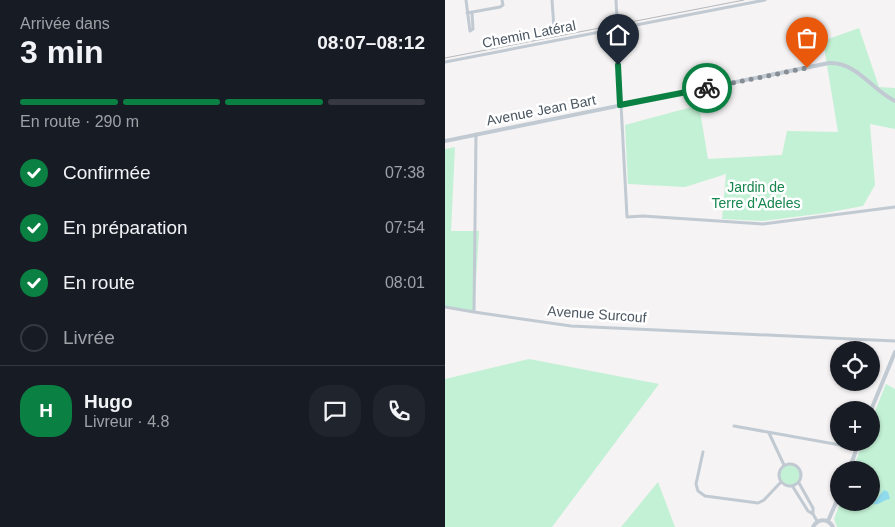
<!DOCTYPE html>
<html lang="fr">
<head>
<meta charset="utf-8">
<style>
  :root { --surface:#171b24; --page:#20242c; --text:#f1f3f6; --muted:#9ea1a6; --line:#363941; --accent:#0b8043 }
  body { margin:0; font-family:Arial,sans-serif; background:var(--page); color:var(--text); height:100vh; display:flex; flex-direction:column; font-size:19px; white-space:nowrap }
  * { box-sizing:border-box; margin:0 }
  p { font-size:16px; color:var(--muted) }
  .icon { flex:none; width:28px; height:28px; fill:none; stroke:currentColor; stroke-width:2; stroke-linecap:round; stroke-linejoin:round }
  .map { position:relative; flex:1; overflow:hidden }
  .drawer { display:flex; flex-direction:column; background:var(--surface); width:445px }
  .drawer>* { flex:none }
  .fabs { position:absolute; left:385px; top:341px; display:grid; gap:10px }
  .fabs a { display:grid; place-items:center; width:50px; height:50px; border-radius:50%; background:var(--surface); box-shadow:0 1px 4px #0004; font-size:25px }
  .pin { position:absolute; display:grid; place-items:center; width:42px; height:42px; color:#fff; margin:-51px -21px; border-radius:50% 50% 50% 0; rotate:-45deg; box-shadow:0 0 5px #0007 }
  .pin .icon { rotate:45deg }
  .courier { position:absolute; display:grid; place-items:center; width:50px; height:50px; margin:-25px; border:4px solid #0b8043; border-radius:50%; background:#fff; color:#222; box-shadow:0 1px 6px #0007 }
  .headline em { font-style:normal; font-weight:700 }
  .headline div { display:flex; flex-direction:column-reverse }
  .headline { display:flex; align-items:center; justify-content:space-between; height:85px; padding:0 20px }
  h1 { font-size:32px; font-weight:700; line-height:38px }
  .bar { display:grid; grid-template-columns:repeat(4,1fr); gap:8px 5px; align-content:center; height:60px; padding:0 20px }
  .bar i { height:6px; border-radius:4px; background:var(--line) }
  .bar .selected { background:var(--accent) }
  .bar p { grid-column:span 4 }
  .line { display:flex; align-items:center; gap:12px; padding:0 20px; border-top:1px solid var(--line) }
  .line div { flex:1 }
  .round { display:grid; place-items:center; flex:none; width:52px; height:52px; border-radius:20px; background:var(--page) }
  ol { padding:0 20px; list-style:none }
  li { display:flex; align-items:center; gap:15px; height:55px }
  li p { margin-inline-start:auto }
  li .icon { padding:5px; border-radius:50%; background:var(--accent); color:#fff; stroke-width:4 }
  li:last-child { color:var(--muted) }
  li i { width:28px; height:28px; border:2px solid var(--line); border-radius:50% }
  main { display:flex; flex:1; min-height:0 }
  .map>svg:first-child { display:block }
  .green { fill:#c3f1d5 }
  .water { fill:#90daee }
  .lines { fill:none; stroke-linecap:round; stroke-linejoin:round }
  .minor { stroke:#c1cad2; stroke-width:3 }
  .tertiary { stroke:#c1cad2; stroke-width:4 }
  .rail { stroke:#b5b8bd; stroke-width:1 }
  .done { stroke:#868d94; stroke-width:5; stroke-dasharray:0 9 }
  .route { stroke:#0b8043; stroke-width:6 }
  .labels { text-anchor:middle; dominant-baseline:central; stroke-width:5; stroke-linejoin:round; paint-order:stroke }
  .street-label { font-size:14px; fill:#4a5661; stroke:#fff }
  .park-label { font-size:14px; fill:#17864f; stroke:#fff }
</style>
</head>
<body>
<main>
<section class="drawer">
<div class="headline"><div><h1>3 min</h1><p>Arrivée dans</p></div><em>08:07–08:12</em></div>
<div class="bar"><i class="selected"></i><i class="selected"></i><i class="selected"></i><i></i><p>En route · 290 m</p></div>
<ol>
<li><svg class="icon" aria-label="check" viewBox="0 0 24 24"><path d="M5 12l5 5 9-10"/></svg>Confirmée<p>07:38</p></li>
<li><svg class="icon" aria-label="check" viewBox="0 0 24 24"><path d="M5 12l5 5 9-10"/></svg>En préparation<p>07:54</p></li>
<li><svg class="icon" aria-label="check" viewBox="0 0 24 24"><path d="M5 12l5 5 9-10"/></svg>En route<p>08:01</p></li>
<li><i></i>Livrée</li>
</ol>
<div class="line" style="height:90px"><b class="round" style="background:var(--accent);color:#fff">H</b><div><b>Hugo</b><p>Livreur · 4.8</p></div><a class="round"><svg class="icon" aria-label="chat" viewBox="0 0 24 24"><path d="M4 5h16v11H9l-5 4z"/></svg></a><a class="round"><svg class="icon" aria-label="phone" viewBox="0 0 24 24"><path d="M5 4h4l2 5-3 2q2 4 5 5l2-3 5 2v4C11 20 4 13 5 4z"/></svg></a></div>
</section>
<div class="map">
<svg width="450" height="527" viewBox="0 0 450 527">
  <rect width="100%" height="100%" fill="#f5f3f3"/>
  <path class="green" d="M414,28L434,87L450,88V129L425,124L430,185L418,206L380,213L318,221L277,219L281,174L240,187L183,184L180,125L254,105L263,159L337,155L342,131L393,132L378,41Z
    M10,147L6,231H34L29,312L0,307V149Z
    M84,359L214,384L107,527H0V379Z
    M441,384L450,389V527H392L389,519L395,503L426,502V470H407L418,443L426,442V421Z
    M335 475a10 10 0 1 1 20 0a10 10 0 1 1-20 0Z
    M213,482L230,527H176Z"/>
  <path class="water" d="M439,490L443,492L445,499C439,499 434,506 428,504Z"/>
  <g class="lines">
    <path class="minor" d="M21,0L25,31L28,29L27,13
      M107,0L109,28
      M171,0L172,19
      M22,13L55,7L58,5L57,0
      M172,29L182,217L198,216L318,224L450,207
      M0,62L320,0
      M31,134L29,312L126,326L450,341
      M0,307L29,312
      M289,426L412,448
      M324,433L339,465
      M258,452L251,484L253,491L260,496L313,503L319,500L336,482
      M334 475a11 11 0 1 1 22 0a11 11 0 1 1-22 0Z
      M354,483L368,508V514
      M348,487L363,511L368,514L372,521"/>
    <path class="tertiary" d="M0,141L384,63C412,62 427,90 450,101
      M426,410L450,352
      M404,470L414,442
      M383,521L394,496
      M368,527C373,518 383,518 388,527"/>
    <path class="rail" d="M0,58L299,0"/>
  </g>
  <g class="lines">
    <path class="done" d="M262,88L362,68"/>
    <path class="route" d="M173,65L175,105L262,88"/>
  </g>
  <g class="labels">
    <g class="street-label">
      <text transform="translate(84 34) rotate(-11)">Chemin Latéral</text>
      <text transform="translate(96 110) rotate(-11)">Avenue Jean Bart</text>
      <text transform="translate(152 314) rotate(4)">Avenue Surcouf</text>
    </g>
    <g class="park-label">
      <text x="311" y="187">Jardin de<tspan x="311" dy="16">Terre d'Adeles</tspan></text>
    </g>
  </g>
</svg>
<div class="fabs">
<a><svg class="icon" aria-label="locate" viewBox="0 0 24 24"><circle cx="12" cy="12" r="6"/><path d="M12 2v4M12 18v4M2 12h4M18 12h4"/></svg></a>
<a>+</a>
<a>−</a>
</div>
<div class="pin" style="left:362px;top:68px;background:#ea580c"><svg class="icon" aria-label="bag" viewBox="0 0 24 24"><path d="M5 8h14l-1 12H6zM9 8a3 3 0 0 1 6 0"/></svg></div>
<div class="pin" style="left:173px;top:65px;background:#1f2937"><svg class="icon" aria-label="home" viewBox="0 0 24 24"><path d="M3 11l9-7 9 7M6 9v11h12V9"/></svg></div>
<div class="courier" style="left:262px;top:88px"><svg class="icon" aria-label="bike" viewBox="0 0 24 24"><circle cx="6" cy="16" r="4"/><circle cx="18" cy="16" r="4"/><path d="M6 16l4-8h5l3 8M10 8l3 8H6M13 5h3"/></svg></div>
</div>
</main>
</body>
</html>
